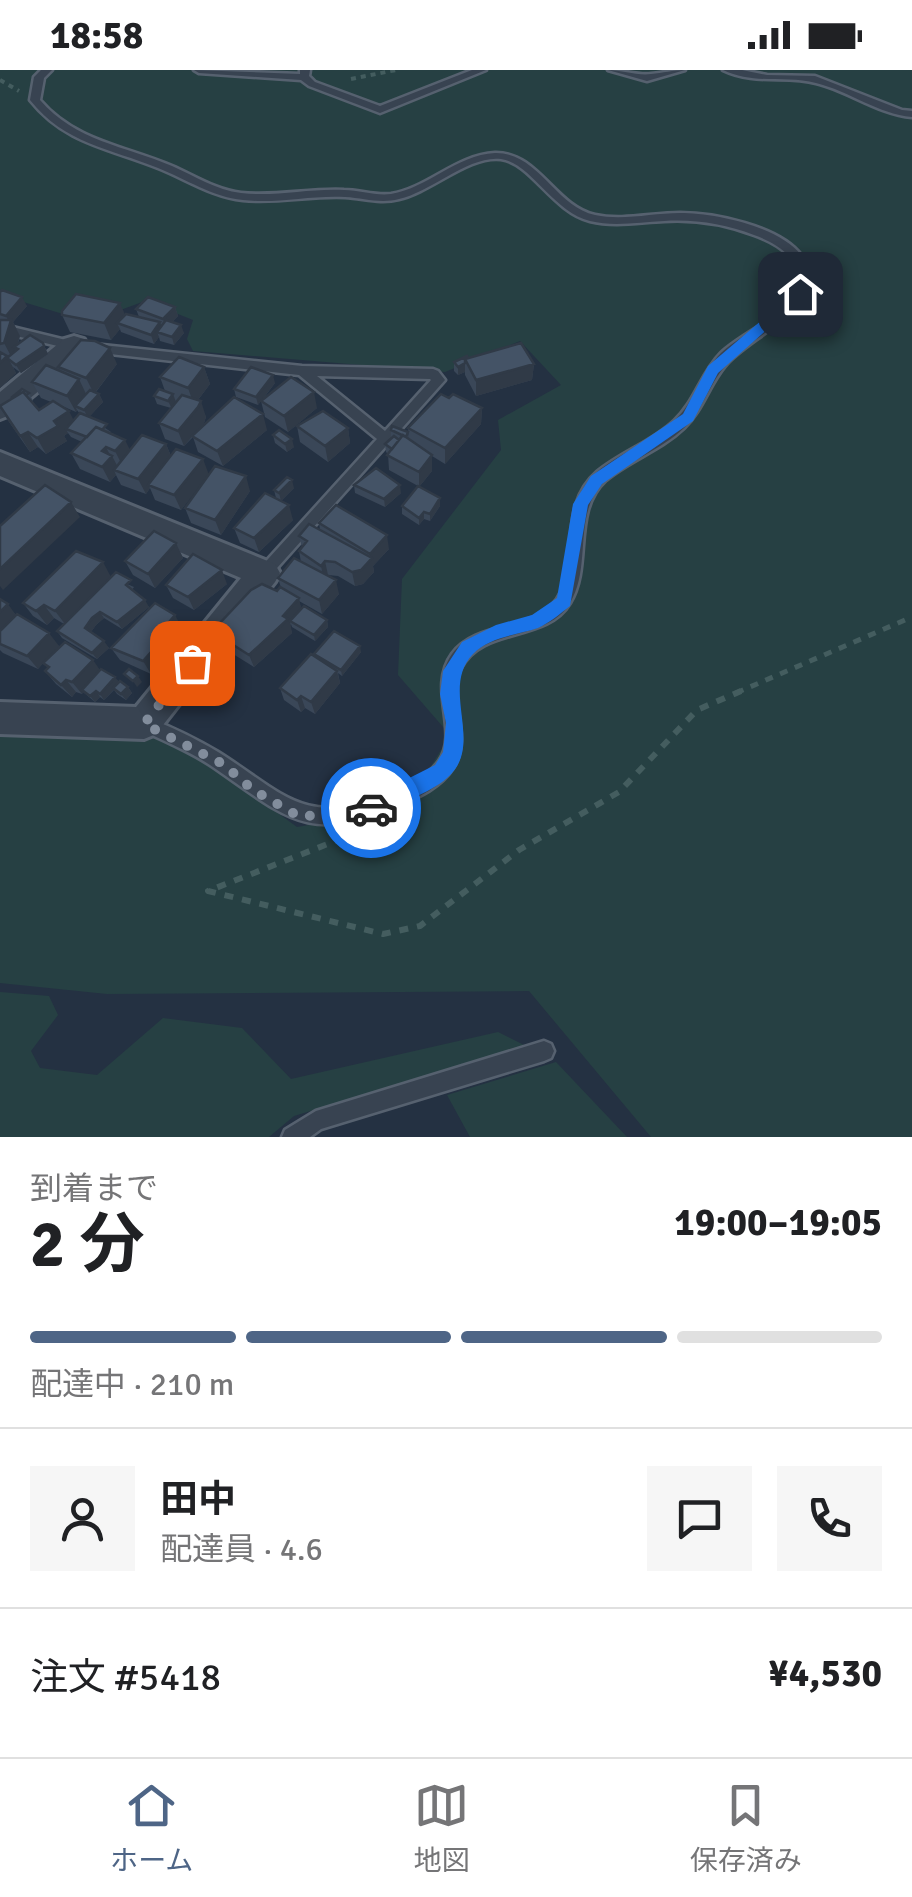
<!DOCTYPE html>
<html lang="ja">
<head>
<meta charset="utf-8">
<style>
  :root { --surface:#fff; --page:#f6f6f6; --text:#202124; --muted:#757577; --line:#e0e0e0; --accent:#4e6586 }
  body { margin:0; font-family:Signika,"Noto Sans JP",sans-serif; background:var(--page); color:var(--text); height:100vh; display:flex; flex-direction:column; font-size:38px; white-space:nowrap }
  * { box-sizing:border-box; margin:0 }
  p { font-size:32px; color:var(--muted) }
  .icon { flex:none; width:55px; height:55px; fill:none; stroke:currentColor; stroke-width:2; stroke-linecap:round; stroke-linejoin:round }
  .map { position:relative; height:1067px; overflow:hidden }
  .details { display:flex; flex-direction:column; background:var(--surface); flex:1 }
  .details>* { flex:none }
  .pin { position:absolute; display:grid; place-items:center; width:85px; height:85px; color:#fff; margin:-42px; border-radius:20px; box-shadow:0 5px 15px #0006 }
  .courier { position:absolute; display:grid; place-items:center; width:100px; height:100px; margin:-50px; border:8px solid #1a73e8; border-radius:50%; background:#fff; color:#222; box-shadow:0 2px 12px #0007 }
  .summary em { font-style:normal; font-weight:700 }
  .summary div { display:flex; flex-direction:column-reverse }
  .summary { display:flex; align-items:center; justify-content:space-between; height:170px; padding:0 30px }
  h1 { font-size:65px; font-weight:700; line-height:75px }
  .bar { display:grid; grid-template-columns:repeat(4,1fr); gap:15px 10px; align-content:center; height:120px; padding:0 30px }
  .bar i { height:12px; border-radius:8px; background:var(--line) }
  .bar .selected { background:var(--accent) }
  .bar p { grid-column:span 4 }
  .line { display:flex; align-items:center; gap:25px; padding:0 30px; border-top:2px solid var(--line) }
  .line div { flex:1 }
  .round { display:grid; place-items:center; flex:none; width:105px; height:105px; border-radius:0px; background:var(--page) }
  .status { display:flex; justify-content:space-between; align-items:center; height:70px; padding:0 50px; background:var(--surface); direction:ltr }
  .status svg { height:28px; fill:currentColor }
  .tabs { display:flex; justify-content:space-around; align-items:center; height:140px; border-top:2px solid var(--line); background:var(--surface); font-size:28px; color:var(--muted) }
  .tabs a { display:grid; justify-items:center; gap:5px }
  .tabs .selected { color:var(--accent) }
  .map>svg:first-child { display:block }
  .green { fill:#264043 }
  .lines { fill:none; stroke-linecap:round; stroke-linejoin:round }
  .service-casing { stroke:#56616f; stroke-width:5 }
  .minor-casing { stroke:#56616f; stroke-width:6 }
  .path-far2 { stroke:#445d5f; stroke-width:4; stroke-dasharray:5 5; stroke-linecap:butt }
  .path-far1 { stroke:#445d5f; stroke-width:5; stroke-dasharray:8 8; stroke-linecap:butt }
  .path { stroke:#445d5f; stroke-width:6; stroke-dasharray:9 9; stroke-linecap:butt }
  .service { fill:#384351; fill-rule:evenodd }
  .minor { fill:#384351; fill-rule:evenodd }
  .wall { fill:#3a4758; fill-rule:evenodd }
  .shaded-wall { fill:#303a47 }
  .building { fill:#445366; stroke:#303a47; stroke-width:2.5 }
  .route { fill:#1a73e8 }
  .done { stroke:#828d9c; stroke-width:10; stroke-dasharray:0 18 }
</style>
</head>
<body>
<div class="status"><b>18:58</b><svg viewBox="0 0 49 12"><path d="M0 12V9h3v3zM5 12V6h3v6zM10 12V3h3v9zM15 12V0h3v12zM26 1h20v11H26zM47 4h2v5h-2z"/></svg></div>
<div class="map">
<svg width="912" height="1067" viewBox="0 0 912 1067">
  <rect width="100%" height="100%" fill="#243142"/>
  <path class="green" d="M0,0H912V1067H651L529,921L107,924L0,913V651L132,656L216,698L297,757L405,739L450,665L398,605L402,509L501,380L498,350L561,315L520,271L445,302L193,281L187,269L193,250L145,231L115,242L84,238L63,244L0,225Z
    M0,922L49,926L58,945L31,981L40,998L97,1005L163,948L242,958L291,1009L498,962L526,976L294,1046L269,1067H0Z
    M556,992L627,1067H470L447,1025Z"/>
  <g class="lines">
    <g class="service-casing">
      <path id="service" d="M41,0H52L44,8L40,30C75,71 125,76 172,96C195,106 216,120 241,123C276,127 310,118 344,120C360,120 375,126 391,124C428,118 456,85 495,83C538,82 555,136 595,145C623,151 652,143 680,143C714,143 779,156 801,185C836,234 748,266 725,296C709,315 702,341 684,358C661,380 630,390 606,410C571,442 593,495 570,533C546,573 482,556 461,598C445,629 474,664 453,698C441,717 419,727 400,735C308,775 287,748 213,697C190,681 163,671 138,658L136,653L138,648L144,646C169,656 195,668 218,682C282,722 304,758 385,725C403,717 427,708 439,691C460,661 427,619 452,584C478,548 542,564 561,522C578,482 560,434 597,402C621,382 652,372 674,351C695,332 701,303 721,283C741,264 779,249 793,226C798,216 798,200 792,190C784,178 768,170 754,165C725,154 695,149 664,151C640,152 614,157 590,151C553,142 531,93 501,89C469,85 431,122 399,129C380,134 364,128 345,127C311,125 277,134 243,130C212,127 186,109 158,98C109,78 65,74 30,30L34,7Z
        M194,0L300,4V0H310L309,6L315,12L380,36L472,0H486L380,43L309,16L301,10L199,3Z
        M608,0C622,0 638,6 651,4C663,3 673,0 685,0L647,11Z
        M723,0H742L767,5L815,6L902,40L912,41V47C878,44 849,21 816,13C786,5 754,15 723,0Z
        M0,254L74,272L302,296L433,299L438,301L445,310L269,507H259L257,503L259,499L377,369L299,305L74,280L0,262ZM317,306L430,309L431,310L385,361Z
        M544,971L551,974L554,981L551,988L544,991L321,1059L310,1067H282L285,1060L316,1041Z"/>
    </g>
    <g class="minor-casing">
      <path id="minor" d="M74,266L84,269L88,276L84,283L10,345L0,349V322L64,269Z
        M0,382L275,494L280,503L275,512L156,664L144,669L0,664V632L136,637L241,508L0,406Z"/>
    </g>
    <path class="path-far2" d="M351,9L396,0
      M0,10L19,21"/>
    <path class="path-far1" d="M736,623L912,547"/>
    <path class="path" d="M343,768L208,821L383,864L420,856L519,780L619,722L697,640L741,621"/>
    <use href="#service" class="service"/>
    <use href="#minor" class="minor"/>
  </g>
  <path class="wall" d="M0,222L27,236L13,252L20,266L18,274L43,273L48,284L21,303L13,297L16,303L0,318Z
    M175,237L178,246L172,252L184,263L174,275L160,271L159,267L154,274L121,262L120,259L111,270L70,262L62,245H125L139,247L136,239Z
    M468,288L534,294L532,310L476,326L465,305V302L458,305L454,301V292Z
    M117,294L96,322L99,324L103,332L89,347L111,362L110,363L130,380L166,374L171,386L209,405L250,421L221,465L191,453L185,438L208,405L181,440L155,430L150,418L146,424L121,415L116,405L110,412L80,399L71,383L82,372L71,367L68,363L64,366L67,371L46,384L38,377L30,382L0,339L29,323L33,331L32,332L39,340L51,332L41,328L32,312L61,301L58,297ZM62,336L76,342L77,340L80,344L74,351Z
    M204,297L210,314L198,330L206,347L204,353L194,364L267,360L223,396L198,382L193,367L184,376L165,369L159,353L171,338L157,334L154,326L165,321L160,307Z
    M275,313L263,329L317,338L288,362L265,347L261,331L258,335L236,327L234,319Z
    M449,328L482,338L481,354L445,394L432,386V401L419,417L440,436L430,451L424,449L419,455L402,444V436L418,416L389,400L388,384L386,382L385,374L391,368V360L408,362L409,369L408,358Z
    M297,356L348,358L350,373L328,392L300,372Z
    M273,365L294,377L287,382L275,373Z
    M354,415L401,423L385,437L355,423Z
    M294,418L281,431L293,450L259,482L240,473L234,458L276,428L274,420Z
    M319,453L389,479L373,496L374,502L363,514L355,516L338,506L328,505L339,524L322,544L299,531L301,538L327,550L328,557L315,571L292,557L291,554L290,556L292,563L254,597L233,584L219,554L281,518L278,508L301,492L299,481L302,477L299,466L320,460Z
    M176,473L183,488L155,518L133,505L125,491Z
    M111,507L134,517L132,520L149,537L122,559L104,548L96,555L91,562L109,578L97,589L62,568L57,561L64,554L54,548L47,555L33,546L23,533Z
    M227,514L194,540L173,528L166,515Z
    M0,529L16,545L59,576L46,589L100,600L128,617L132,623L126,630L117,624L114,620L104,630L100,627L95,632L83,622L82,624L76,622L72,627L56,614L45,601L48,598L43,593L38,599L3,583L0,580Z
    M182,558L172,570L176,576L151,604L120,590L111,578Z
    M361,582L342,606L338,603L340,613L315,644L305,638L301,642L284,630L280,618L315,587L314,584Z"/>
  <path class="shaded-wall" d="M22,227L27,236L13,252L20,266L16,278L14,277L16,280L13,290L4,273L10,254L6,246Z
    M120,233L127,249L117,253L120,259L111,270L104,253Z
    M175,237L178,246L166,258L163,249Z
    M160,252L163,260L157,262L159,267L154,274L151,265Z
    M181,255L184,263L174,275L172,267Z
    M44,276L48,284L21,303L16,295Z
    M110,278L117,294L94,324L86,308Z
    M7,286L16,303L0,318V293Z
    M465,293V302L458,305V297Z
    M534,294L532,310L476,326V310Z
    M204,297L210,314L194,335L188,318Z
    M273,305L275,313L258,335L256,327Z
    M79,309L87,326L75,336L77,340L76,342L67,326Z
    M314,322L317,338L288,362L284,346Z
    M99,324L103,332L88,348L84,340Z
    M173,324L176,332L172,339L168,331Z
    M201,331L206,347L204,353L184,376L178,361Z
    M482,338L481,354L445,394V378Z
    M69,341L77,357L66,359L68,363L64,366L67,371L46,384L37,368L54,351Z
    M263,344L267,360L223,396L217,381Z
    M348,358L350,373L328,392L325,376Z
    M28,362L38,377L30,382L20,366Z
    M292,369L294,377L287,382L285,374Z
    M125,370L133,386L123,397L115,381Z
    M166,374L172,389L148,415L150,418L146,424L138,409Z
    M106,377L111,387L112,386L120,401L114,400L116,405L110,412L102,397V381Z
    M432,385V401L419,417V402Z
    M203,389L209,405L181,440L174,425Z
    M246,406L250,421L221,465L215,450Z
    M292,410L294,418L281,431L279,423Z
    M400,415L401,423L385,437L384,429Z
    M440,428V436L430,451V444Z
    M71,432L80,447L3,520L0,516V499Z
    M289,435L293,450L259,482L254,468Z
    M424,442V449L419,455V448Z
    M387,465L389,479L373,496L374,502L363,514L355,516L352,502L370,490V484Z
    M176,473L183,488L155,518L148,504Z
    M325,491L328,505L324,510L321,496Z
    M103,492L111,507L65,554L55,541Z
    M222,500L227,514L194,540L188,527Z
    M336,510L339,524L322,544L319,530Z
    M299,528L302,542L290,551L292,563L254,597L249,585Z
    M145,530L149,537L122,559L117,552Z
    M8,534L18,548L0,566V542Z
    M44,535L54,548L47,555L36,541Z
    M100,542L104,548L96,555L89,565L85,558L92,548Z
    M175,545L182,558L172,570L176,576L151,604L143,591L163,559Z
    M327,550L328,557L315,571L314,565Z
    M49,563L59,576L38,599L27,586Z
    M104,571L109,578L97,589L92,583Z
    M360,576L361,582L342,606L341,600Z
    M93,590L102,603L82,624L72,612Z
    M337,601L340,613L315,644L311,632Z
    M138,606L142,612L137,617L133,611Z
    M115,607L120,613L104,630L100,624Z
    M66,610L76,622L72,627L61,615Z
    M128,617L132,623L126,630L121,624Z
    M96,621L100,627L95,632L90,626Z
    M301,626L305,638L301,642L297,630Z"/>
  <path class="building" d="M2,220L22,227L6,246L0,244V222Z
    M76,224L120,233L104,253L62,245V241Z
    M148,227L175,237L163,249L136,239Z
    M126,244L160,252L151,265L117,253Z
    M0,250H11L4,273L0,274Z
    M166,250L181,255L172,267L157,262Z
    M30,265L43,273L44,276L16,295L7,288L18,279L14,277Z
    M81,270L95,271L110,278L86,308L58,297Z
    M521,273L534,294L476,310L465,289Z
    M0,282L7,286L0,293Z
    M467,286L468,288L465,289V293L458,297L454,292Z
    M179,287L204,297L188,318L160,307Z
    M46,295L79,309L67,326L32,312Z
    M251,297L273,305L256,327L234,319Z
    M291,307L314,322L284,346L261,331Z
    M22,319L29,323L26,325L23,322L11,328Z
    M159,319L173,324L168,331L154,326Z
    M90,320L99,324L84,340L75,336Z
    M23,322L39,340L53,331L69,341L54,351L58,356L37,368L28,362L20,366L0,336Z
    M441,324L449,328L453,324L482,338L445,378L408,358Z
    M182,325L201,331L198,337L178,361L159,353Z
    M234,327L263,344L217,381L192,366Z
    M323,341L348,358L325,376L297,356Z
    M80,343L107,354L102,360L96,357L87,367L66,359Z
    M392,356L408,362L406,367L391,360Z
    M96,357L125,370L115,381L106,377L102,381L112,386L102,397L71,383Z
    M279,360L292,369L285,374L273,365Z
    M142,365L166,374L138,409L114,400Z
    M403,365L432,385L419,402L387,385Z
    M394,366L399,370L392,379L385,374Z
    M176,379L203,389L174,425L148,415Z
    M215,396L246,406L215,450L185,438Z
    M376,398L400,415L384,429L354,415Z
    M287,407L292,410L279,423L274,420Z
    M45,415L71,432L0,499V456Z
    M418,416L440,428L430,444L424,442L419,448L402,436Z
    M265,423L289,435L254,468L234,458Z
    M336,435L387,465L370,484L319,453Z
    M309,454L372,488L361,500L352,502L335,492L325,491L321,496L299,481L307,471L299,466Z
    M154,461L176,473L148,504L125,491Z
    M76,481L103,492L55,541L44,535L36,541L23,533Z
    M193,484L222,500L188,527L166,515Z
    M294,488L336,510L319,530L278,508Z
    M116,502L131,510L126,515L145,530L117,552L100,542L92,548L85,558L104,571L92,583L57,561Z
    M262,514L277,521L280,517L299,528L283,546L288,549L249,585L227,571L230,567L219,554L251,520Z
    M0,529L8,534L0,542Z
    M155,533L175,545L163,559L168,563L143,591L111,578Z
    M304,536L327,550L314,565L290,551Z
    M17,544L49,563L27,586L0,574V561Z
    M334,561L360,576L341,600L314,584Z
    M65,572L93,590L72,612L66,610L61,615L45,601L49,597L43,593Z
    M311,584L337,601L311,632L301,626L297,630L280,618Z
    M101,599L115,607L100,624L96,621L90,626L82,620Z
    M129,599L138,606L133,611L124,604Z
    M120,611L128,617L121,624L113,618Z"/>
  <path class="route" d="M796,221L807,224L718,303L693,351L602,414L588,435L570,536C560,544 549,553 538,558C517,565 489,567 473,584C439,619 486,675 447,708C429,724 398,733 377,744H364V731L435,695L443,682L446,653L440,624L443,601L462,572L496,555L532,545L557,528L573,434L591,406L683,344L708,296Z"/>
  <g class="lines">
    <path class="done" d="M192,593L144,654L223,694L253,720L300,747L371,738"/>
  </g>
</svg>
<div class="pin" style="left:192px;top:593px;background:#ea580c"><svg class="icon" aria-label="bag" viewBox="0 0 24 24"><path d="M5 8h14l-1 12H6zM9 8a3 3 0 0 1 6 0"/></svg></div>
<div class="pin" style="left:800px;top:224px;background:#1f2937"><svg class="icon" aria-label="home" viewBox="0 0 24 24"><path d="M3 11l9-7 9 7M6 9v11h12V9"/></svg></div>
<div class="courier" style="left:371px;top:738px"><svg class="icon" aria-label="car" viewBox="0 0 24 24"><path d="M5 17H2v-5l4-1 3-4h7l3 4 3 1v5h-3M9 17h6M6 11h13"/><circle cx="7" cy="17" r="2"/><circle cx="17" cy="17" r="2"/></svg></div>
</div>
<section class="details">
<div class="summary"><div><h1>2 分</h1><p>到着まで</p></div><em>19:00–19:05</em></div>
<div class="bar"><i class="selected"></i><i class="selected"></i><i class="selected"></i><i></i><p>配達中 · 210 m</p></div>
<div class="line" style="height:180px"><a class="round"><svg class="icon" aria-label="person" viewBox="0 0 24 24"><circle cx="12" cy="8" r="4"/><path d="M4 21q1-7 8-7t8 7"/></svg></a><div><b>田中</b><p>配達員 · 4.6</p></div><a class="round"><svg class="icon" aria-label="chat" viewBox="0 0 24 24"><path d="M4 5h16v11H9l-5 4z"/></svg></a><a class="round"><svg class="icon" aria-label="phone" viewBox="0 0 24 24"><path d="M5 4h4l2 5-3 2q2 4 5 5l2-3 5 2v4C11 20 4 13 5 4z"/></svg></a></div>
<div class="line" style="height:130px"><div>注文 #5418</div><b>¥4,530</b></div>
</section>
<nav class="tabs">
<a class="selected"><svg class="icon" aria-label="home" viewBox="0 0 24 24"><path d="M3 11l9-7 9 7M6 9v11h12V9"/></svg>ホーム</a>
<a><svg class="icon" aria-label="map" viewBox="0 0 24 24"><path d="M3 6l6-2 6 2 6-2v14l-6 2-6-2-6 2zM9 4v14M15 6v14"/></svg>地図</a>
<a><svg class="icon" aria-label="saved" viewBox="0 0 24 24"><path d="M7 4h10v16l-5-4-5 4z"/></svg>保存済み</a>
</nav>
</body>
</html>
